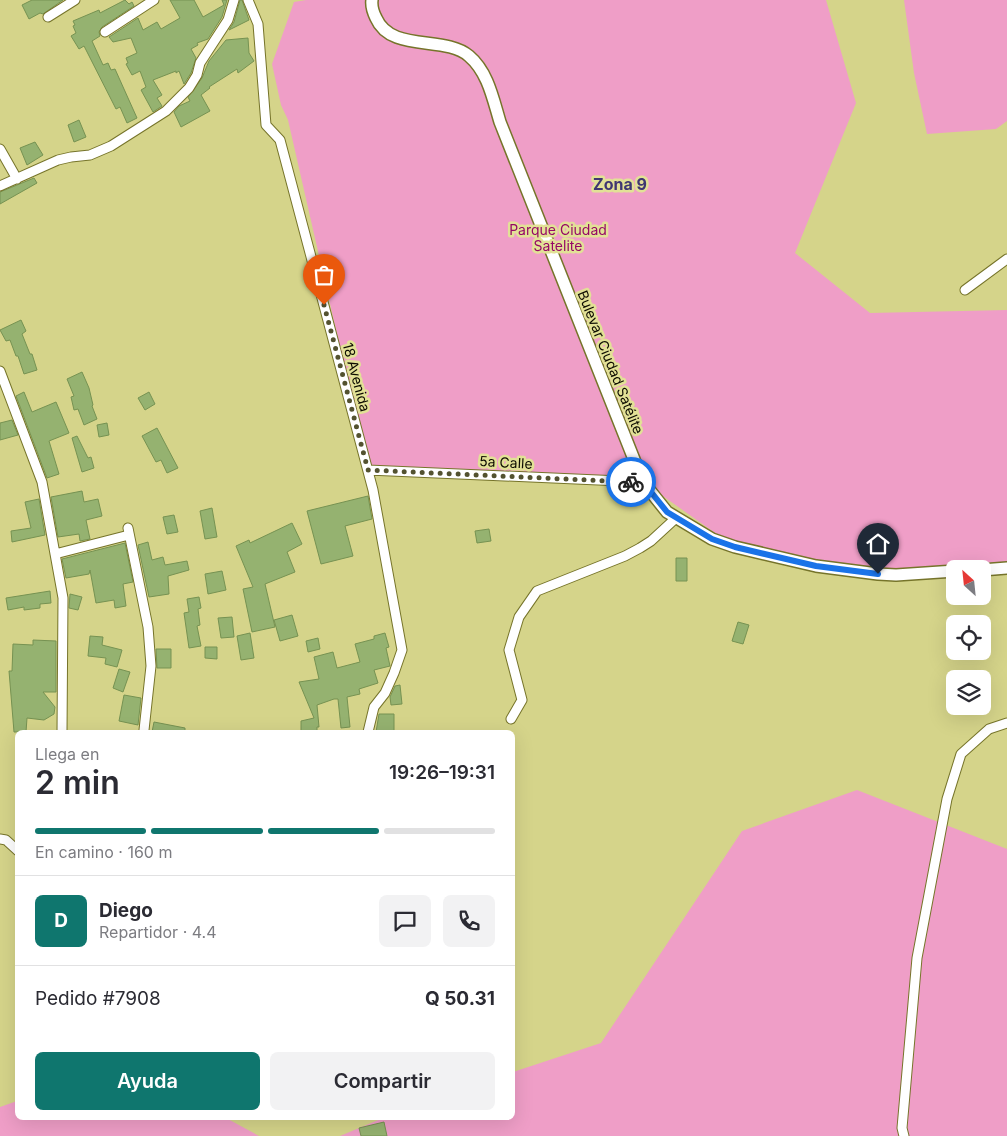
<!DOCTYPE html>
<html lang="es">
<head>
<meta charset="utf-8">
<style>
  :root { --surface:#fff; --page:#f2f2f3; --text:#2b2b33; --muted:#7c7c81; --line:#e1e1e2; --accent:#0f766e }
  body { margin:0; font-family:Inter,sans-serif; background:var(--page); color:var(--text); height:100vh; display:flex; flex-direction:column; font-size:19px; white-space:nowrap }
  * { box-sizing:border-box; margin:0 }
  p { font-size:16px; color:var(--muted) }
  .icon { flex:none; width:28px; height:28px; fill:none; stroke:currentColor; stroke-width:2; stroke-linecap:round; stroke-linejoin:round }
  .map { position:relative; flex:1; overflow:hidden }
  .sheet { position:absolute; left:15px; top:730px; width:500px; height:390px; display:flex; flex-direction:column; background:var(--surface); border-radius:8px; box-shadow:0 5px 20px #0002 }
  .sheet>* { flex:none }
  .needle { width:32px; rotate:333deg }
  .tools { position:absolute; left:946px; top:560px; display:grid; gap:10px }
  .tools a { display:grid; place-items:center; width:45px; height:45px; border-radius:8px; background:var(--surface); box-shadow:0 5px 20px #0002; font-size:25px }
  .pin { position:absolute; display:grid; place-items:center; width:42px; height:42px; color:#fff; margin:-51px -21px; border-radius:50% 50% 50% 0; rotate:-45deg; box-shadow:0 0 5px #0007 }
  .pin .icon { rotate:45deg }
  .courier { position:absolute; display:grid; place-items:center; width:50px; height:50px; margin:-25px; border:4px solid #1a73e8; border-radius:50%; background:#fff; color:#222; box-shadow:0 1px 6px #0007 }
  .head em { font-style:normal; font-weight:600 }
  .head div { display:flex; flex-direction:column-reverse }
  .head { display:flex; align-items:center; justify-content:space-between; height:85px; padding:0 20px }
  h1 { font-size:32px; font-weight:600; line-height:38px }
  .bar { display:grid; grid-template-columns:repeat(4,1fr); gap:8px 5px; align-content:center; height:60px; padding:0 20px }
  .bar i { height:6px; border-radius:4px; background:var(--line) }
  .bar .current { background:var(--accent) }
  .bar p { grid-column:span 4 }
  .line { display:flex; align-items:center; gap:12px; padding:0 20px; border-top:1px solid var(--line) }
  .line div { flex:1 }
  .round { display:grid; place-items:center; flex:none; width:52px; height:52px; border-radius:8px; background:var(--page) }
  .cta { display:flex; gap:10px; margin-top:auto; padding:10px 20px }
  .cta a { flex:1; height:58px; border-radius:8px; background:var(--accent); color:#fff; font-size:20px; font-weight:600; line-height:58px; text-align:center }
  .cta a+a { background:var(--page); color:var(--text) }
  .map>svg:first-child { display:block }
  .green { fill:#ef9ec7 }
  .building { fill:#95b270; stroke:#769252 }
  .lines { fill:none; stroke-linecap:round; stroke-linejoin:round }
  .minor-casing { stroke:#76742a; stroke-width:11 }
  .tertiary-casing { stroke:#76742a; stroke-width:14 }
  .minor { stroke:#fff; stroke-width:9 }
  .tertiary { stroke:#fff; stroke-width:11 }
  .done { stroke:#535230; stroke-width:5; stroke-dasharray:0 9 }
  .route { stroke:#1a73e8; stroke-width:6 }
  .labels { text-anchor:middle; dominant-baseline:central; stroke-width:5; stroke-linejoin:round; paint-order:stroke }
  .park-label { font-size:14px; fill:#960866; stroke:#e2e196 }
  .street-label { font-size:14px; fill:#0d0c00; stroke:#e2e196 }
  .quarter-label { font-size:16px; font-weight:bold; fill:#3f3672; stroke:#e2e196 }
</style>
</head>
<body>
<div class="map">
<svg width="1007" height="1136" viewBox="0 0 1007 1136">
  <rect width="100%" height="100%" fill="#d5d48a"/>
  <path class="green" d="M306,0H826L856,103L795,253L870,313L1007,310V565L878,574L735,547L643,482L368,470L288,120L281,105L272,64L294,2Z
    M904,0H1007V121L996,129L927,134L914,73Z
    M857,790L1007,849V1136H340L383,1118H512L513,1072L601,1043L742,831Z
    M17,1101L18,1118H226L259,1136H0V1107Z"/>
  <path class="building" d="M32,0H63L43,14L40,13L29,19L22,5Z
    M125,0L129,4L132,2L134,6L102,27L99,32L100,36L92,41L103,65L108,63L111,70L115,69L137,118L127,123L120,107L116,109L84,46L79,49L71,36L76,33L73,26L75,25L73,21L99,10L100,13Z
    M170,0H194L203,17L224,5L222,0H227L222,17L208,39L197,43L198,45L191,49L196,58L191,73L184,84L179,71L176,73V71L153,80L162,95L157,98L162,106L153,112L141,90L146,87L140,71L132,75L126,64L128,63L126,58L137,53L131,38L113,42L109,37L138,18L143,30L157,22L161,29L180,18Z
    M240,0H242L249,20L229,30L234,22Z
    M248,38L249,53L254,61L238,73L237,69L209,87L210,88L201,95L210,111L181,127L174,112L179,106L190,101L188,97L202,78L209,61L226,40Z
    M79,120L86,137L74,142L68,125Z
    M35,142L43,155L27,165L20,148Z
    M34,178L37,183L0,204V192Z
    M21,320L26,331L22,334L30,354H32L37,370L24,374L18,356H16L10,340L6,341L0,330Z
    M82,372L89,388L93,405L92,406L97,419L84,425L78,409L74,410L71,397L74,396L67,379Z
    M24,392L32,412L56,402L69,433L49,441L59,474L47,478L16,396Z
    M149,392L155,404L145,410L138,398Z
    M12,420L18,435L0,440V423Z
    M107,423L109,435L99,437L97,425Z
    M157,428L178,468L167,473L161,460L156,462L142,436Z
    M77,436L88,458L91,457L94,468L82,472L72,438Z
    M82,491L84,502L98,499L102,516L86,520L90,539L80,541L79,534L58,537L51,497Z
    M368,496L372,519L345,526L353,556L321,564L307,511Z
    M39,499L45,535L12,542L11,531L31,528L25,502Z
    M212,508L217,537L205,539L200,511Z
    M174,515L178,532L167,534L163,517Z
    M292,523L302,544L287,552L295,572L265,584L275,627L252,632L243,589L253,587L236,546L249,540L250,543Z
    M489,529L491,541L477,543L475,531Z
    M148,542L152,560L163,557L165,565L187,561L189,570L168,576L169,594L149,597L138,545Z
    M125,543L133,582L123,584L126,606L115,608L114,600L96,603L90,570L89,574L66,578L62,559Z
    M676,558H687V581H676Z
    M222,571L226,590L208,594L205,574Z
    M50,591L51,603L40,604V608L24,610V607L8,610L6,598Z
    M70,594L82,597L78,610L69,608Z
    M199,597L201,608L198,609L200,625L197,626L201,646L189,648L184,613L189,612L187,599Z
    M292,615L298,636L280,641L274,620Z
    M232,617L234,637L221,638L218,618Z
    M738,622L749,625L743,644L732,641Z
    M250,633L254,658L241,660L237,636Z
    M385,633L389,647L386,648L390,666L374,670L378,683L359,689L360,694L347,697L350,727L341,728L338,699H334L317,705L319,727H317V732H301V721L314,718L299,682L319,679L314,657L333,652L337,668L360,662L355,644L374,639V636Z
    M90,636L103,637L102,645L122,650L117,667L105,664L106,658L88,656Z
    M318,638L320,649L308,652L306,641Z
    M33,640L56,641V692H43L55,707L54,714L44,720L27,718L26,732H14L9,671H12L13,644L33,645Z
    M205,647H217V659L205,658Z
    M156,649H171V668H157Z
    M119,669L130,672L123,692L113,688Z
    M400,685L402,704L391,705L390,697L395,686Z
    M124,695L141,698L138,725L119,721Z
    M379,714H394V732H376Z
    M154,722L185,728V732H152Z
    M384,1122L387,1136H361L359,1128Z"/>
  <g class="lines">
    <g class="minor-casing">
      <path id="minor" d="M248,0L258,24L266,125L280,140L373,490L402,650L394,673L385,693L374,707L368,732
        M48,17L75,0
        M105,32L154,0
        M0,149L17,179
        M0,186L58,160L71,157L90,155L111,146L166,111L189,88L197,75L200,63L228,20L234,0
        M965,290L1007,259
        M0,371L42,482L63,598L62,732
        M368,470L643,482
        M128,528L148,627L151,666L144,730
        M55,554L129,535
        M511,719L522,700L509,650L519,617L537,591L625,556L640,548L651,541L676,518
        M0,839L6,840L18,851
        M904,1136L902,1128L917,958L947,799L961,754L989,729L1007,723"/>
    </g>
    <g class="tertiary-casing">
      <path id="tertiary" d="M372,0C371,7 373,12 376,18C391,53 445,35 469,56C488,72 493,99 500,122L643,482L667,512L712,539L735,547L816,566L878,574L896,575L955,571
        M982,570L1007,568"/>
    </g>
    <use href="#minor" class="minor"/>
    <use href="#tertiary" class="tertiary"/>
  </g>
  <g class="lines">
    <path class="done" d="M324,305L368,470L631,482"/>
    <path class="route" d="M631,482H643L667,512L712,539L735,547L816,566L878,574"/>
  </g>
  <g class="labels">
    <g class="park-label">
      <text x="558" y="229">Parque Ciudad<tspan x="558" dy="16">Satelite</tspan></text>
    </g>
    <g class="street-label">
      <text transform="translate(611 362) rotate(68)">Bulevar Ciudad Satélite</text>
      <text transform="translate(357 377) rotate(75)">18 Avenida</text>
      <text transform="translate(506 462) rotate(3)">5a Calle</text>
    </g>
    <g class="quarter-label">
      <text x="620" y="184">Zona 9</text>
    </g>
  </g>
</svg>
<div class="tools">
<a><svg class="needle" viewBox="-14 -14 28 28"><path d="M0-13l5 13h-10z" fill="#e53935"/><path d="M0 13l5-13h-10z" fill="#7c7c81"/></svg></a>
<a><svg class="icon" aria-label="locate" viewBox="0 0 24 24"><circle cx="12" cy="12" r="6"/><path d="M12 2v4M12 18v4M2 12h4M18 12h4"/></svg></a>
<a><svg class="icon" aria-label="layers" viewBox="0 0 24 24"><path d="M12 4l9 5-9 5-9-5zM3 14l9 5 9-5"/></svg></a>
</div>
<div class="pin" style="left:324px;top:305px;background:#ea580c"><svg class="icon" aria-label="bag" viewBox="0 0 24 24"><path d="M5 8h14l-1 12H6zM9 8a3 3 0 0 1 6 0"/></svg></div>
<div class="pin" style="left:878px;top:574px;background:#1f2937"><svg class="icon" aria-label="home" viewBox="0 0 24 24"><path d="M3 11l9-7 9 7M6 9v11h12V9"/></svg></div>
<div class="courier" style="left:631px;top:482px"><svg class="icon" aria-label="bike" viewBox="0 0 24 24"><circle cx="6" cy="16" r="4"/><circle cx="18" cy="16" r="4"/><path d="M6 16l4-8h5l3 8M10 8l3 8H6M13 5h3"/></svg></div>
<section class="sheet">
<div class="head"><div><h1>2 min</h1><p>Llega en</p></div><em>19:26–19:31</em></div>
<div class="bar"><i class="current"></i><i class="current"></i><i class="current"></i><i></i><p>En camino · 160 m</p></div>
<div class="line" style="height:90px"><b class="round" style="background:var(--accent);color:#fff">D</b><div><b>Diego</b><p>Repartidor · 4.4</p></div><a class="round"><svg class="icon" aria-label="chat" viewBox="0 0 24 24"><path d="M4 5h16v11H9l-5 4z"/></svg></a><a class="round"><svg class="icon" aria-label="phone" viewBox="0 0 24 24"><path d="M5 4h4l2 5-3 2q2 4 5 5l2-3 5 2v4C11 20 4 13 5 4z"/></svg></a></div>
<div class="line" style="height:65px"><div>Pedido #7908</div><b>Q 50.31</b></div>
<div class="cta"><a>Ayuda</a><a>Compartir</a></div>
</section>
</div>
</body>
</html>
